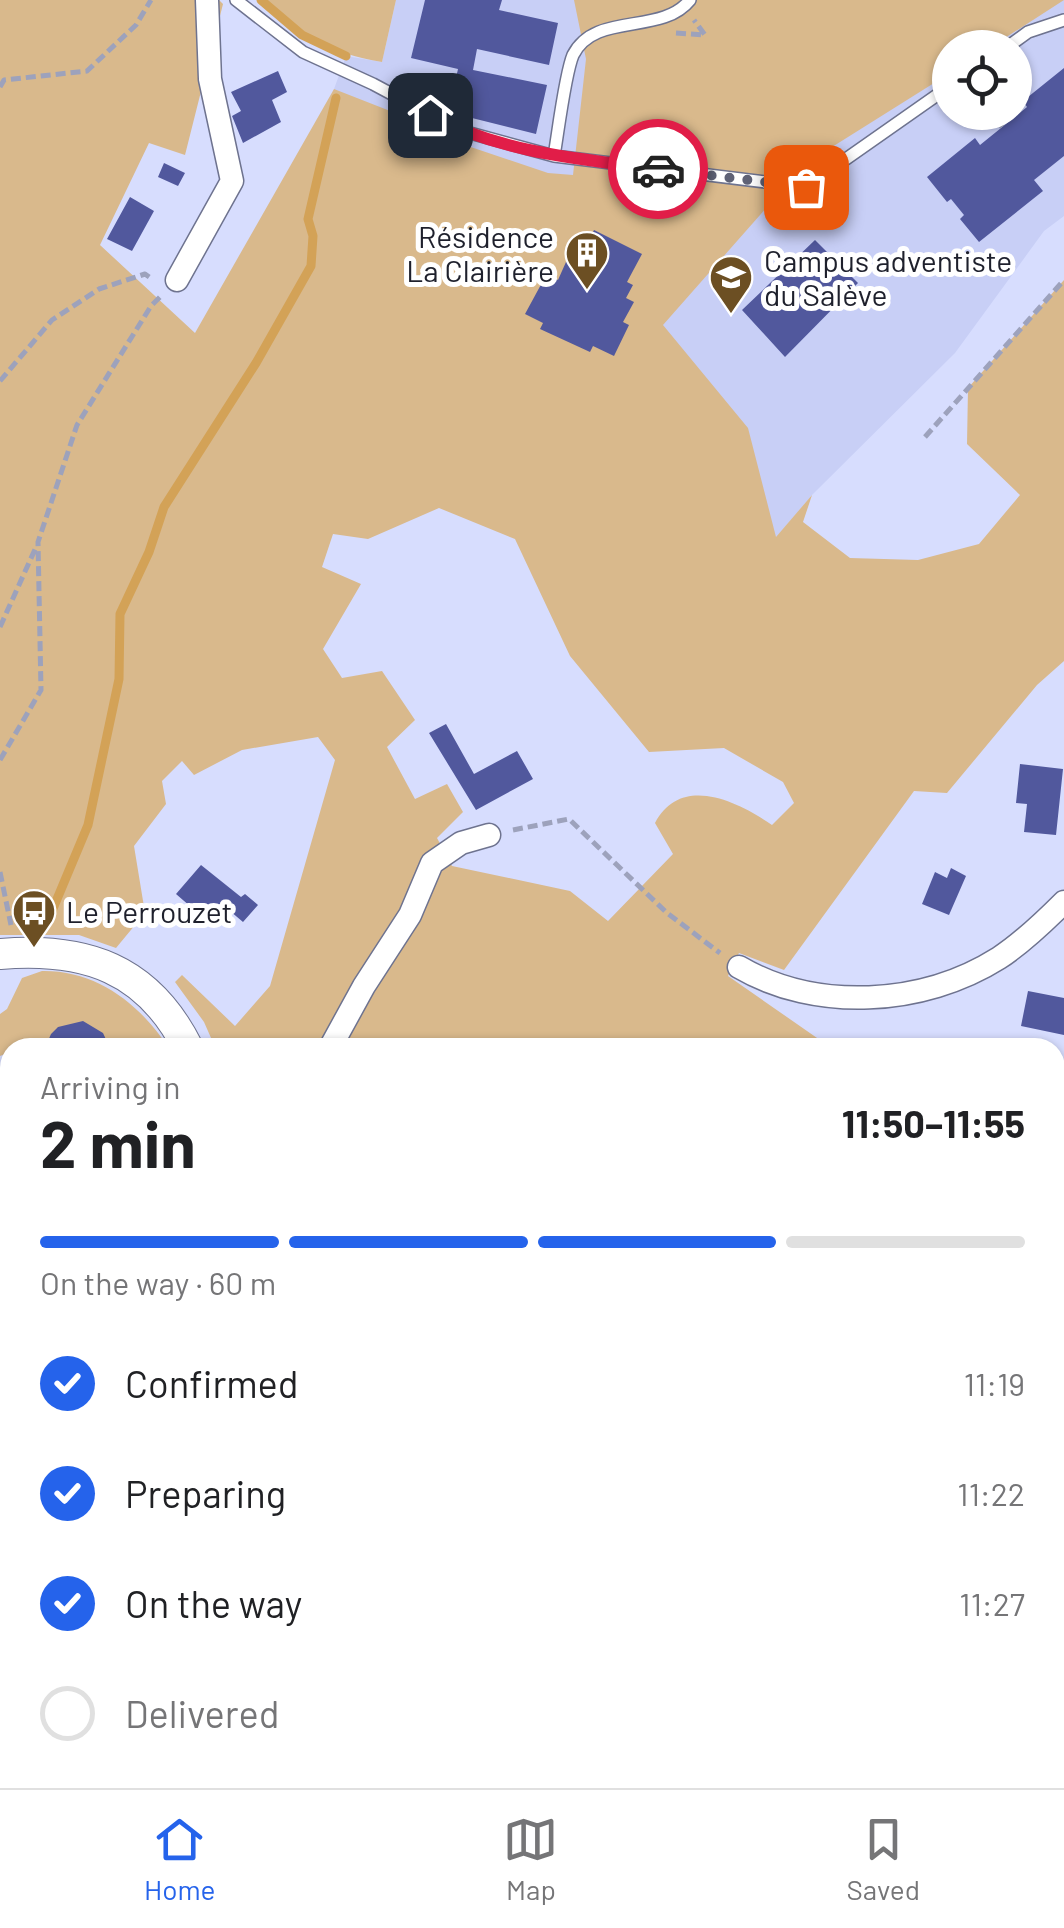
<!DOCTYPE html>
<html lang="en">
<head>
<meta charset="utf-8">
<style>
  :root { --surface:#fff; --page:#f6f6f6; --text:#202124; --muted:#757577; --line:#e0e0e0; --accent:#2563eb }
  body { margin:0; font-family:Barlow,sans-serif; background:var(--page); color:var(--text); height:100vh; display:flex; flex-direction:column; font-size:38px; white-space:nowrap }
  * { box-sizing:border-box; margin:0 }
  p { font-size:32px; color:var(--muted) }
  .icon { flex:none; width:55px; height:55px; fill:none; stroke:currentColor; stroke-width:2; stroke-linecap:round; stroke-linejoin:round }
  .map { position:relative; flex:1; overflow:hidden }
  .drawer { position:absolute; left:0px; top:1038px; width:1065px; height:752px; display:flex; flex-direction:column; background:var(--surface); border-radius:30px 30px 0 0; box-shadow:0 2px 8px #0004 }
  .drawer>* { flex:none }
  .fabs { position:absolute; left:932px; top:30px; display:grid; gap:20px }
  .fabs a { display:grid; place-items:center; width:100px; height:100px; border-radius:50%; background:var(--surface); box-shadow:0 2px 8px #0004; font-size:50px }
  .pin { position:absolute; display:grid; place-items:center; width:85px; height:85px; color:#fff; margin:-42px; border-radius:20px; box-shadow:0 5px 15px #0006 }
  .courier { position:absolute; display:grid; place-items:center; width:100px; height:100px; margin:-50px; border:8px solid #e11d48; border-radius:50%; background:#fff; color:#222; box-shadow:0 2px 12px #0007 }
  .summary em { font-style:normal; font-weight:700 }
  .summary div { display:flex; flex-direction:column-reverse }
  .summary { display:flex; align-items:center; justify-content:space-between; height:170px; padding:0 40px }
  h1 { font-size:65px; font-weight:700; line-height:75px }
  .bar { display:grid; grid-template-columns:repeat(4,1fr); gap:15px 10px; align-content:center; height:120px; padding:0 40px }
  .bar i { height:12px; border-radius:8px; background:var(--line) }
  .bar .current { background:var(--accent) }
  .bar p { grid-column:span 4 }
  ol { padding:0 40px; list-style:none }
  li { display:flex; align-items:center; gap:30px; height:110px }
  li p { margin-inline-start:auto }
  li .icon { padding:10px; border-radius:50%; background:var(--accent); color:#fff; stroke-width:4 }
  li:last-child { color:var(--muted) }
  li i { width:55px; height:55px; border:5px solid var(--line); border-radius:50% }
  .menu { display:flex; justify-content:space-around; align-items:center; height:140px; border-top:2px solid var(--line); background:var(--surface); font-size:28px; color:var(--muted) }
  .menu a { display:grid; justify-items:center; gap:5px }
  .menu .current { color:var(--accent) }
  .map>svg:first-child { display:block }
  .built { fill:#c8cff6; fill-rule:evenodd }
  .green { fill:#d9b98c; fill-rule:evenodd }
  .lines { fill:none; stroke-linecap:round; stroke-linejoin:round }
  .stream { stroke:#d3a257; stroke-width:9 }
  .building { fill:#51589d }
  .service-casing { stroke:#6e738f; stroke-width:14 }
  .minor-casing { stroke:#6e738f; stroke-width:25 }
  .tertiary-casing { stroke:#6e738f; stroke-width:32 }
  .path { stroke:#9da2bc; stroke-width:5; stroke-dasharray:10 5; stroke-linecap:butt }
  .service { stroke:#fff; stroke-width:11 }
  .minor { stroke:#fff; stroke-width:22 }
  .tertiary { stroke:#fff; stroke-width:30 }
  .done { stroke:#5f6276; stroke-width:10; stroke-dasharray:0 18 }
  .route { stroke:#e11d48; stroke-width:12 }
  .labels { text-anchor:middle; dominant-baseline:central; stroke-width:10; stroke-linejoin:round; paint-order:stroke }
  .poi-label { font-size:30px; fill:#1e202c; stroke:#fff; text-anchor:start }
</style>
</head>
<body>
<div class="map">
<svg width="1064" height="1788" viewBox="0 0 1064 1788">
  <rect width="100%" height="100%" fill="#d7ddfe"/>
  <path class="built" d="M396,0H1064V216L1044,231L955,353L812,495L717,607L334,89L346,56L382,62ZM950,48H1015V112H950Z"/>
  <path class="green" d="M0,0H219L223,4L185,155L149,143L100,245L195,333L334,89L408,118L447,139L548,173L573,175L586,59L574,0H1064L991,47L950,48V73L805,164L663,325L748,428L776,537L812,495L803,522L850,558L918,560L979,544L1020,495L967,444L968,388L1064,280V661L1037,685L947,793L914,791L784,970L739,953L728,976L830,1047H215L204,1022L175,982L182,975L235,1026L270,986L335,760L318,737L242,750L194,775L182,761L162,781L166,804L134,846L145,913L116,948L79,935H0ZM439,508L515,539L570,656L649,752L724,748L783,782L794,803L772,825C737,801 681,774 655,823L673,854L608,921L570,891L452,866L437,838L463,812L447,784L415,799L387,747L415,720L382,671L342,678L323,649L361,584L322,567L333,534L368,539Z
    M260,0H396L382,62C329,53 299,35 260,0Z
    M42,971C96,970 139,1003 168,1047L10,1048V1052L0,1056V1014L7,1009L22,978Z
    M1055,1146L1064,1155V1269L1055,1270Z"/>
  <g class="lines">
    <path class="stream" d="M261,0L302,35L346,56
      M47,923L88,825L119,679L120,614L149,552L164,507L256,363L311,266L313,236L308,219L336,98
      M357,1780L359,1788"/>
  </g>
  <path class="building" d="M425,0H502L499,10L558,23L549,65L477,49L473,70L547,85L536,134L464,116L467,100L452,96L458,69L411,58Z
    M1064,68V156L1034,180L1043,191L979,242L960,219L964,215L951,199L947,202L927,177L975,138L980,145L1027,107L1023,101Z
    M278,71L287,92L272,100L281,122L243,143L232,116L241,111L231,92Z
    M164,163L185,173L178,186L158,177Z
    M130,197L154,211L132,251L107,239Z
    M594,230L642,254L627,282L633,285L626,298L634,302L623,322L629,325L614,356L593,346L590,352L540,329L543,323L525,314L544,279L549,283L552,277L558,280L570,253L580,258Z
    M815,240L858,283L785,357L742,310Z
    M446,724L474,774L517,751L533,779L476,810L429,733Z
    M1020,764L1063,769L1056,835L1024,832L1027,804L1016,803Z
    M201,865L241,897L245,894L258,905L243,922L230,911L219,926L196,905L191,907L176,894Z
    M951,868L966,876L949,915L922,904L935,872L947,878Z
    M1028,991L1064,998V1035L1021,1026Z
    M83,1021L103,1033L110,1048H45L51,1034L58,1027Z
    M10,1158V1203L0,1189V1166Z
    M1060,1651L1064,1653V1731L1055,1727V1708L1061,1691L1055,1688V1662Z"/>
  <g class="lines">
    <g class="service-casing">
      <path id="service" d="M236,0L303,52L373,84L459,130L554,156C558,133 565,74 573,55C595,11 661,36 690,0
        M1006,48L1028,32L1064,20
        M554,156L806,187L950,86"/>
    </g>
    <g class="minor-casing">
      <path id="minor" d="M177,280L232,181L210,79L207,0
        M739,967C816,1012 923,1006 999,958C1022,943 1044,922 1064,902
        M330,1048L364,986L410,915L432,863L461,843L489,835
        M1055,1279H1064
        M0,1617L10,1609"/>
    </g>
    <g class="tertiary-casing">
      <path id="tertiary" d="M0,954C85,947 148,968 188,1048
        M869,1780L902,1788"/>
    </g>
    <path class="path" d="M676,33L705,35L694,20
      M0,87L4,80L87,71L136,25L151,0
      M992,112L1002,127
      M0,381L52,320L99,289L145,274L152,279
      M925,437L1064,280
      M0,627L37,545
      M0,760L41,690L38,542L77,425L151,306L161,296
      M513,830L569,819L667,913L720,953
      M0,872L11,925"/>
    <use href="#service" class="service"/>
    <use href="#minor" class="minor"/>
    <use href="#tertiary" class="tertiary"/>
  </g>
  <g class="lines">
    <path class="done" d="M658,169L806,187"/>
    <path class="route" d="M430,115C501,153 580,159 658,169"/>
  </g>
  <defs>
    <g id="building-pin" transform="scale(2.25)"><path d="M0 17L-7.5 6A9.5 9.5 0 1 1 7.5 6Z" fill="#6c4f23" stroke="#fff"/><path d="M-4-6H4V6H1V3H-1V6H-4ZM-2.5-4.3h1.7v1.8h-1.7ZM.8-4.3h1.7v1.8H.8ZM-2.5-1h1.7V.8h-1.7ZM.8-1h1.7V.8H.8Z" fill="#fff"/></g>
    <g id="university-pin" transform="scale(2.25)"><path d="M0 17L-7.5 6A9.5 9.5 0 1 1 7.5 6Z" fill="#6c4f23" stroke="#fff"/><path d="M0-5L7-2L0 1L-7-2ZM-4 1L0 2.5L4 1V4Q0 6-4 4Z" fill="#fff"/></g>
    <g id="bus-pin" transform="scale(2.25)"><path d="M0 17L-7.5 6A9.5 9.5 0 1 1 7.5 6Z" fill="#6c4f23" stroke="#fff"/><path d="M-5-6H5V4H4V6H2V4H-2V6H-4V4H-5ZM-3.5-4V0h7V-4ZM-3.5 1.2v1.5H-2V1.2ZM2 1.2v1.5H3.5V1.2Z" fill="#fff"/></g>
  </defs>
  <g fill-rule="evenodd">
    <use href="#building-pin" x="587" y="253"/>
    <use href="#university-pin" x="731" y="277"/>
    <use href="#bus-pin" x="34" y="911"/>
  </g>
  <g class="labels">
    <g class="poi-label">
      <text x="554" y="236" text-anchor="end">Résidence<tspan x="554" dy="34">La Clairière</tspan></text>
      <text x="764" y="260">Campus adventiste<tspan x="764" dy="34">du Salève</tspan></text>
      <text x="66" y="911">Le Perrouzet</text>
    </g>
  </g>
</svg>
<div class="fabs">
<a><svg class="icon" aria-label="locate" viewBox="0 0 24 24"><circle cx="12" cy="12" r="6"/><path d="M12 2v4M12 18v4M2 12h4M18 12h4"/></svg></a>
</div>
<div class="pin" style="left:806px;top:187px;background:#ea580c"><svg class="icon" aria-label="bag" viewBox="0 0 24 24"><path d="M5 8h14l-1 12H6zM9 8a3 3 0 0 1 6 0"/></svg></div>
<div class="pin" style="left:430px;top:115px;background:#1f2937"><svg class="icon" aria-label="home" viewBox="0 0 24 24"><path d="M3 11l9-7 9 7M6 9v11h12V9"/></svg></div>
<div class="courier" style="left:658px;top:169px"><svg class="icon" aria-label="car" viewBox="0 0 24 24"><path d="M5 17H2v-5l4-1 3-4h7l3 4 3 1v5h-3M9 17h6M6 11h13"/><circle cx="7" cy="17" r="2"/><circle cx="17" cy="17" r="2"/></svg></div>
<section class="drawer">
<div class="summary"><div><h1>2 min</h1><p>Arriving in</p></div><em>11:50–11:55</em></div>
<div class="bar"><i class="current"></i><i class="current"></i><i class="current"></i><i></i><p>On the way · 60 m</p></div>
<ol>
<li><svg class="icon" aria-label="check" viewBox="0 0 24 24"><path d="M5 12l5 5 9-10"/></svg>Confirmed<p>11:19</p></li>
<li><svg class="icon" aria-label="check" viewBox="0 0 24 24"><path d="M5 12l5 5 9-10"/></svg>Preparing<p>11:22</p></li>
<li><svg class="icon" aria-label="check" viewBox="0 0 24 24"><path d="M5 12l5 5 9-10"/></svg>On the way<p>11:27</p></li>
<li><i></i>Delivered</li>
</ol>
</section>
</div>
<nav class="menu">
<a class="current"><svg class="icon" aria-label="home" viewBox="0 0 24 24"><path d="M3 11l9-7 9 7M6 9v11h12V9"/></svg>Home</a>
<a><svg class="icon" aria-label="map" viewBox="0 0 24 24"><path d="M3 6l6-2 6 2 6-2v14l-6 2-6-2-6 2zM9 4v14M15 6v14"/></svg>Map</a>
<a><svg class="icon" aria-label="saved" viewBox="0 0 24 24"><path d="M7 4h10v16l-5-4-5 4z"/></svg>Saved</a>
</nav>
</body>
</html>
